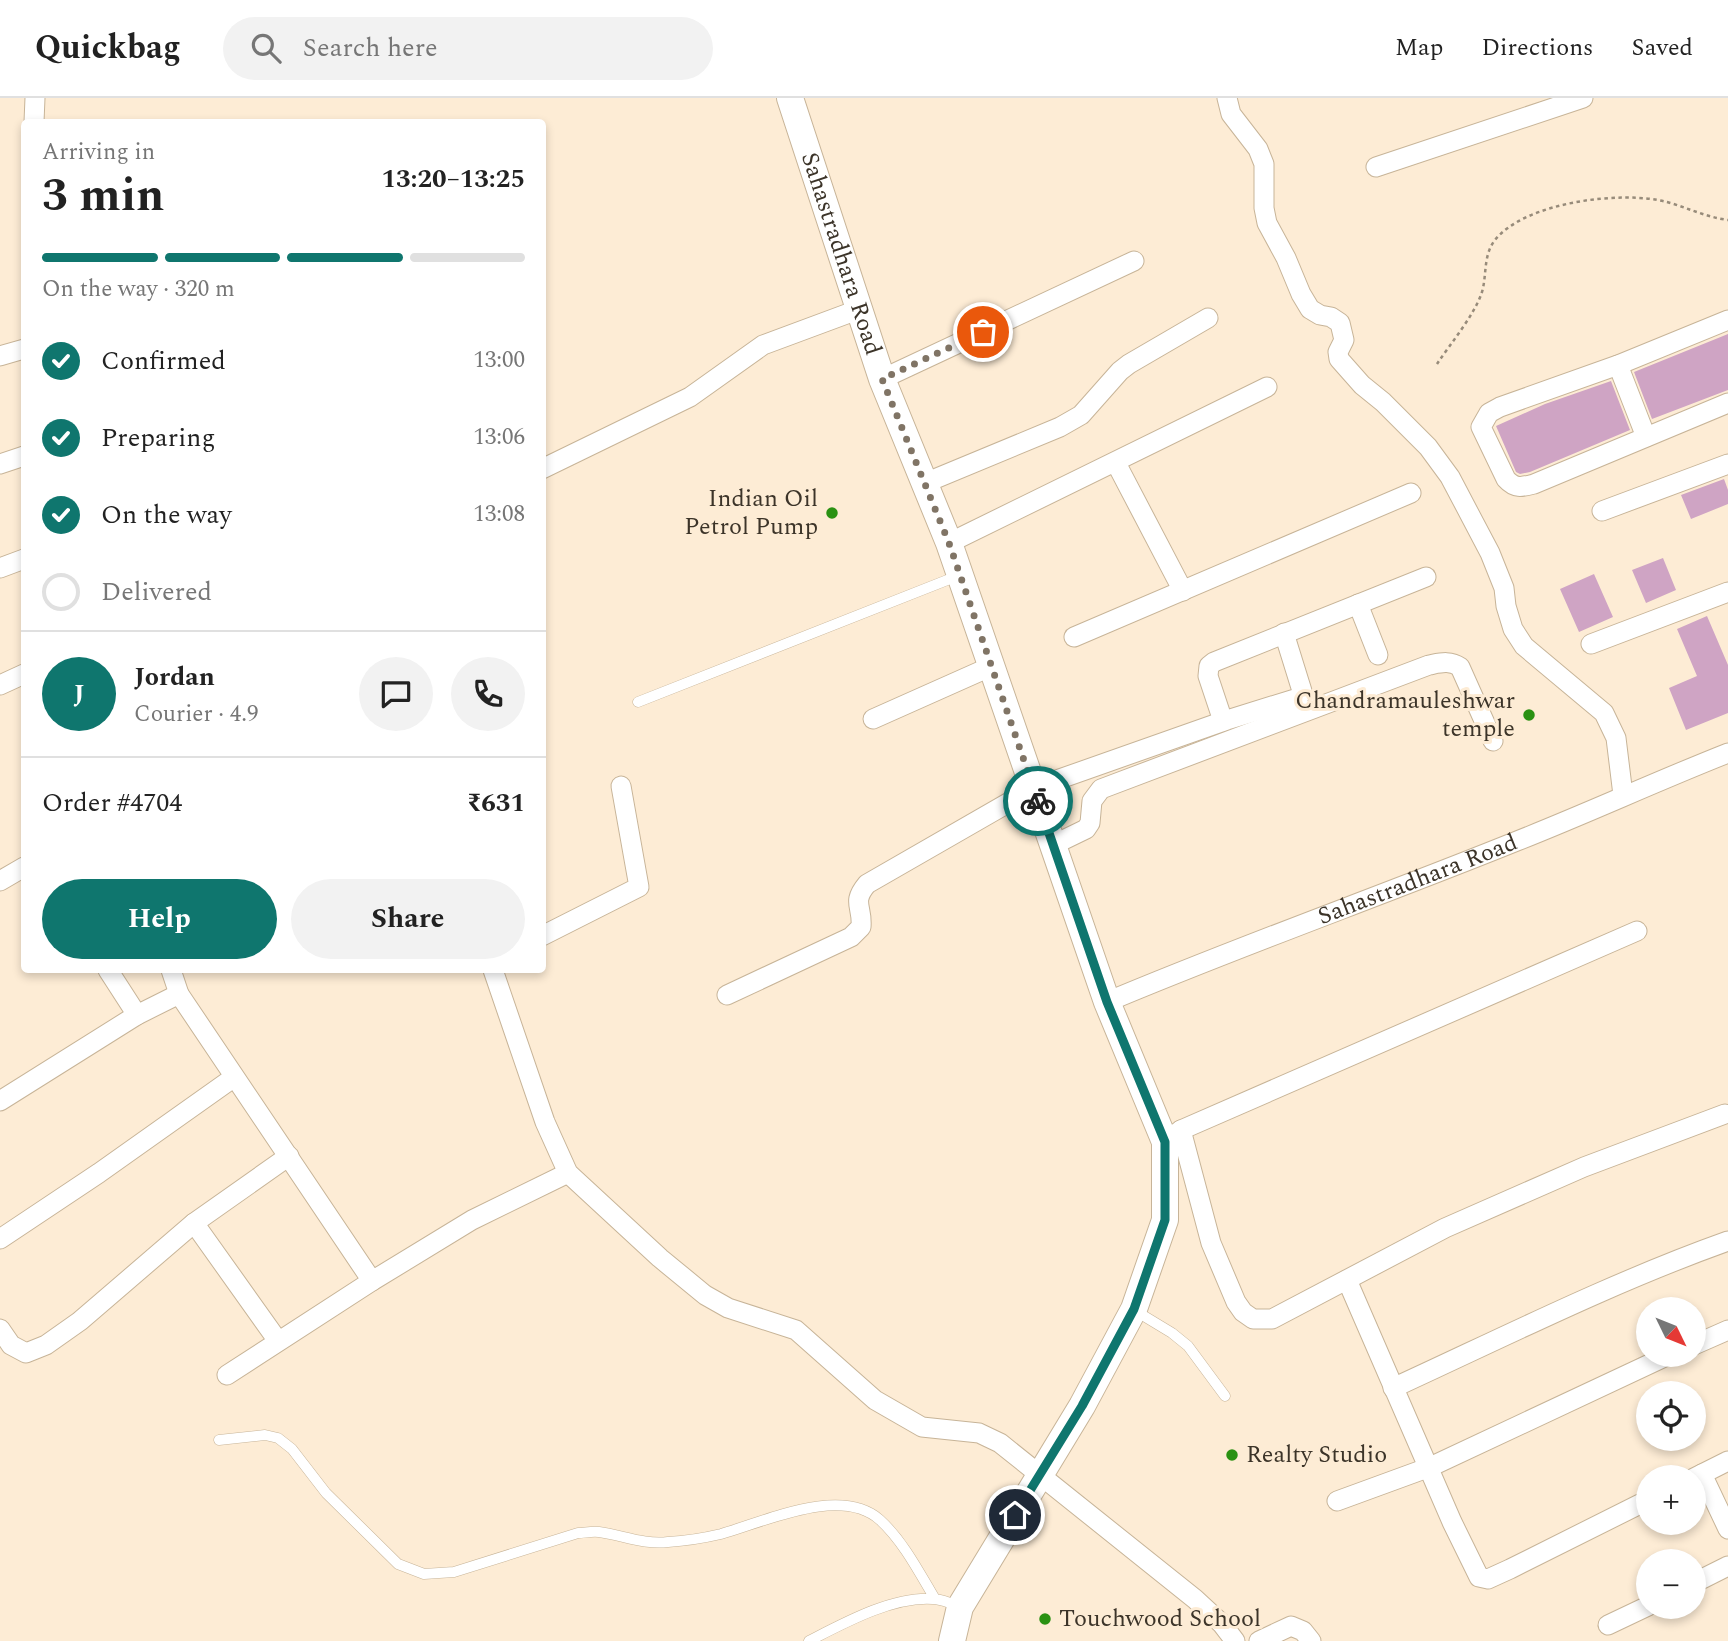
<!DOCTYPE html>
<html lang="en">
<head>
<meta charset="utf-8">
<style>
  :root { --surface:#fff; --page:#f2f2f2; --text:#222; --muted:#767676; --line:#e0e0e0; --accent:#0f766e }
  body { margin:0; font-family:Spectral,serif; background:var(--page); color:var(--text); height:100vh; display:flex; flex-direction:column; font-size:26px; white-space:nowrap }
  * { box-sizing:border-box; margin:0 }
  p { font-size:23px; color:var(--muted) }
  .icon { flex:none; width:38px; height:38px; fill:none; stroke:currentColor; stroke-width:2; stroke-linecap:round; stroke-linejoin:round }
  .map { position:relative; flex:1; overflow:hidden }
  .panel { position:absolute; left:21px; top:21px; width:525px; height:854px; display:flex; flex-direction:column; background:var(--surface); border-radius:7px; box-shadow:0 4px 10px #0003 }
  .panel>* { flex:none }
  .needle { width:46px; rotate:133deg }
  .fabs { position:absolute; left:1636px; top:1199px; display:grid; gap:14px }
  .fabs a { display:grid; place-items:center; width:70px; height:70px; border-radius:50%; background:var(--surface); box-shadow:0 4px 10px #0003; font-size:35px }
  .pin { position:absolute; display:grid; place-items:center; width:60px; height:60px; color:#fff; margin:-30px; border:4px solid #fff; border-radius:50%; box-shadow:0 2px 7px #0007 }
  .courier { position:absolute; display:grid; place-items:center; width:70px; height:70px; margin:-35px; border:5px solid #0f766e; border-radius:50%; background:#fff; color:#222; box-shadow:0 2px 9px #0007 }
  .head em { font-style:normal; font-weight:700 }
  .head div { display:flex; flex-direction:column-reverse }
  .head { display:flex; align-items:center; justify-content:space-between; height:119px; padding:0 21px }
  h1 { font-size:46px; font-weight:700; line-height:52px }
  .bar { display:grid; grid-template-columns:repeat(4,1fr); gap:10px 7px; align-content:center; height:84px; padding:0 21px }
  .bar i { height:9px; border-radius:5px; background:var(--line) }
  .bar .selected { background:var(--accent) }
  .bar p { grid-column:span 4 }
  .line { display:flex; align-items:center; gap:18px; padding:0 21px; border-top:2px solid var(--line) }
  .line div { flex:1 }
  .round { display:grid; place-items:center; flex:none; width:74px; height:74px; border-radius:37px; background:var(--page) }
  ol { padding:0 21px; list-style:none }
  li { display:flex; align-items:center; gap:21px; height:77px }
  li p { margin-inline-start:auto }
  li .icon { padding:7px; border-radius:50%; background:var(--accent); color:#fff; stroke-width:4 }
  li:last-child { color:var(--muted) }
  li i { width:38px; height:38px; border:4px solid var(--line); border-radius:50% }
  .primary-button { display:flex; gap:14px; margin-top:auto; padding:14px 21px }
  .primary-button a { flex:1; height:80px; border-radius:42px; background:var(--accent); color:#fff; font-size:28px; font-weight:700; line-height:80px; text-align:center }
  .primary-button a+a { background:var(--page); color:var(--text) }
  header { display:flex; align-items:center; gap:42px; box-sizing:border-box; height:98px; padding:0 35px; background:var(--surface); border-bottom:2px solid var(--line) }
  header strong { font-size:33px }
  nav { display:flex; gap:38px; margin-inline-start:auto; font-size:24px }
  .search { width:490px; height:63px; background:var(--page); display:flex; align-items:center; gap:18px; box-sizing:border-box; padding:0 24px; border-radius:38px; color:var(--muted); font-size:26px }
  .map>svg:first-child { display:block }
  .building { fill:#cfa4c4 }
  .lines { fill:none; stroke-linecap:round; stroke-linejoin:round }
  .lane-casing { stroke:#c7b498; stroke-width:11 }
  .street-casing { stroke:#c7b498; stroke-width:21 }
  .secondary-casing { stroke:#c7b498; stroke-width:28 }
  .path { stroke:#978b7a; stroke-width:2.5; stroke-dasharray:3.5 3.5; stroke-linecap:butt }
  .lane { stroke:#fff; stroke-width:10 }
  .street { stroke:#fff; stroke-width:19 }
  .secondary { stroke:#fff; stroke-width:26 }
  .done { stroke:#807465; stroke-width:7; stroke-dasharray:0 12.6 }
  .route { stroke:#0f766e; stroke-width:9 }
  .poi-dot { fill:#2a9112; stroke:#fdecd5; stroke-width:2.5 }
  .labels { text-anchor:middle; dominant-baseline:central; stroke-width:6; stroke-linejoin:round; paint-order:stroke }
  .street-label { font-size:24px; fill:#3c3429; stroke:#fdecd5 }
  .poi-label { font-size:24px; fill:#3c3429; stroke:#fdecd5; text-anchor:end }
</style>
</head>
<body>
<header>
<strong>Quickbag</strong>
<div class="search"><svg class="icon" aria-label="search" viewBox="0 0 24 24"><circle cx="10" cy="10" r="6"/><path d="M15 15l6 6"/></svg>Search here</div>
<nav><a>Map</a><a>Directions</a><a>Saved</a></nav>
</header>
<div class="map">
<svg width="1728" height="1543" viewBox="0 0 1728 1543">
  <rect width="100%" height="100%" fill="#fdecd5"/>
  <path class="building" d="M1728,236V292L1652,321L1634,274Z
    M1611,283L1630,332L1530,374L1520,376L1516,374L1496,328L1545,306Z
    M1724,381L1728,392V406L1691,421L1681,397Z
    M1663,460L1676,492L1646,505L1632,472Z
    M1594,476L1613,519L1579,534L1560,491Z
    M1707,518L1728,567V615L1686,632L1669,590L1697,578L1677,531Z"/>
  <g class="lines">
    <g class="lane-casing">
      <path id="lane" d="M638,604L960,477
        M1134,1212L1172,1235L1188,1248L1225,1298
        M219,1342L265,1337L278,1340L292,1351L326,1395L398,1466L424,1476L454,1474L578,1435C584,1435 592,1433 599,1434C622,1437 644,1447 668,1444C685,1443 704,1440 721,1436C764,1424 841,1387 880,1422C903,1443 919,1474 935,1501
        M809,1543C844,1525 893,1498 933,1501C942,1501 951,1506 960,1508"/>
    </g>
    <g class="street-casing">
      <g id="street">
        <path d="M1227,0L1231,16L1258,51L1264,66V110L1267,125L1286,160L1301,196L1310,211L1320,217L1331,219L1340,225L1344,242L1338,254L1339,261L1362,287L1383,304L1428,349L1450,379L1490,455L1504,490L1506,508L1513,531L1524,548L1604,615L1616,640L1623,697"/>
        <path d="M34,24L35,0"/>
        <path d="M1376,69L1583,0"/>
        <path d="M1728,222L1618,267L1500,309L1489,315L1481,329L1506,381C1515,391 1522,389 1534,386L1728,305"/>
        <path d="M0,258L24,251"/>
        <path d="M1618,267L1646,339"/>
        <path d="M882,281L1134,163"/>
        <path d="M1116,365L1183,493"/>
        <path d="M0,366L24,358"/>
        <path d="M542,371L690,299L763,247L860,211"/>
        <path d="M925,385L1060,329L1081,317L1120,273L1129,266L1208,220"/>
        <path d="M1602,413L1728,366"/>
        <path d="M949,445L1267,289"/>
        <path d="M0,470L24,461"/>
        <path d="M1358,506L1378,557"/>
        <path d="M1074,539L1411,395"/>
        <path d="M1591,546L1728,494"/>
        <path d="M0,587L24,576"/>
        <path d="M873,621L992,568"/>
        <path d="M1223,623L1208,578L1209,568L1214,564L1426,479"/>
        <path d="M1053,747L1086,731L1090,725L1092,703L1101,691L1429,567C1440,565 1450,562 1460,569L1493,643"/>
        <path d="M0,783L24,769"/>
        <path d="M542,838L639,789L621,688"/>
        <path d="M108,872L137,917"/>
        <path d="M171,872L179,896L372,1183L472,1122L568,1075"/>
        <path d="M493,872L545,1024L568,1075L660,1160L705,1197L728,1210L796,1232L875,1302L922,1329L979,1335L1000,1345L1195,1501L1222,1526L1235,1543"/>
        <path d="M727,897L851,839L861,829C863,808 851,805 867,786L1034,690L1227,622L1298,600L1302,593L1284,535"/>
        <path id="s1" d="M1107,904C1242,847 1381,798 1517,743C1588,715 1657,683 1728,655"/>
        <path d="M0,1003L137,917L179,896"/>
        <path d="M1181,1032L1211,1145L1236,1204L1243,1214L1253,1221H1272L1445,1130L1584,1069L1725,1016"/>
        <path d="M1171,1039L1181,1032L1637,833"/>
        <path d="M194,1125L278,1243"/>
        <path d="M0,1141L99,1075L233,980"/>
        <path d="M1347,1182L1452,1424L1479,1479L1488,1481L1510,1471L1648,1402"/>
        <path d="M0,1231L11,1247L26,1255L46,1247L80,1223L194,1125L289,1058"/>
        <path d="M1694,1247L1728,1232"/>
        <path d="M227,1277L372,1183"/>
        <path d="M1393,1290C1504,1239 1613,1184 1728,1143"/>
        <path d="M1702,1376L1728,1431"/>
        <path d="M1694,1380L1728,1363"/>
        <path d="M1337,1403L1430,1369L1671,1256"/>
        <path d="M1694,1485L1728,1468"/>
        <path d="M1608,1527L1648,1508"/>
        <path d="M1259,1543L1291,1528L1303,1533L1311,1543"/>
      </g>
    </g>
    <g class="secondary-casing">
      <g id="secondary">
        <path id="s2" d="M790,0L882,281L949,445L1107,904L1165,1044V1122L1134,1211L1082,1308L960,1509L952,1543"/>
      </g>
    </g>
    <path class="path" d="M1437,266C1451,245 1475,216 1482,194C1487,177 1483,157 1495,142C1525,104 1622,92 1667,104C1688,110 1706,119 1728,122"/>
    <use href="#lane" class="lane"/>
    <use href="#street" class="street"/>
    <use href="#secondary" class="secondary"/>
  </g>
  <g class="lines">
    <path class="done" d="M983,234L882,281L949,445L1038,703"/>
    <path class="route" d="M1015,1417L1082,1308L1134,1211L1165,1122V1044L1107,904L1038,703"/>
  </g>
  <g class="poi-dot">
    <circle cx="832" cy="415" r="7"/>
    <circle cx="1529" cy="617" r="7"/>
    <circle cx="1232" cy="1357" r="7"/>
    <circle cx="1045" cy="1521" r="7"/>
  </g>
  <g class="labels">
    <g class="street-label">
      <text stroke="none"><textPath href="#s2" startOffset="164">Sahastradhara Road</textPath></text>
      <text stroke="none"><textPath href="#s1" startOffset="334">Sahastradhara Road</textPath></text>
    </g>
    <g class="poi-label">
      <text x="818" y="401">Indian Oil<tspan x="818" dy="28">Petrol Pump</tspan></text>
      <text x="1515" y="603">Chandramauleshwar<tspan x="1515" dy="28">temple</tspan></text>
      <text x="1246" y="1357" text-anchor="start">Realty Studio</text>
      <text x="1059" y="1521" text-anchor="start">Touchwood School</text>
    </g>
  </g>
</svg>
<div class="fabs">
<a><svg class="needle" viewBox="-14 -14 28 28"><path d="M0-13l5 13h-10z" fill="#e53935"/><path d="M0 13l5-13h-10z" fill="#767676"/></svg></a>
<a><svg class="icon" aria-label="locate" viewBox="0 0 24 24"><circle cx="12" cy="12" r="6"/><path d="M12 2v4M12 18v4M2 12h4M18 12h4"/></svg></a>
<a>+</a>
<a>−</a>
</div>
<div class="pin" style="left:983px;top:234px;background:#ea580c"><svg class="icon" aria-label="bag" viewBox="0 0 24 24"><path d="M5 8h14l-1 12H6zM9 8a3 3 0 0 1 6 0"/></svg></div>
<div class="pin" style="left:1015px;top:1417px;background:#1f2937"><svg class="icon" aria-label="home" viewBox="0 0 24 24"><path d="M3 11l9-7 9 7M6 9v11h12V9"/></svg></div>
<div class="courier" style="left:1038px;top:703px"><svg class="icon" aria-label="bike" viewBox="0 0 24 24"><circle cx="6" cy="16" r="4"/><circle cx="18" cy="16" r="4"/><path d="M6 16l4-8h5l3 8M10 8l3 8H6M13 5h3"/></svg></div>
<section class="panel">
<div class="head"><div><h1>3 min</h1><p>Arriving in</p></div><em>13:20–13:25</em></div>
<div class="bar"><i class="selected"></i><i class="selected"></i><i class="selected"></i><i></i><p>On the way · 320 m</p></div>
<ol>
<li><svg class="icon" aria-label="check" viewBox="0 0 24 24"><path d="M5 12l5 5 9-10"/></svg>Confirmed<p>13:00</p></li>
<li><svg class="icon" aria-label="check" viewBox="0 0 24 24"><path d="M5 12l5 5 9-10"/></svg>Preparing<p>13:06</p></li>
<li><svg class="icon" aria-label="check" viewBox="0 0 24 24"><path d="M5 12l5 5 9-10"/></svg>On the way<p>13:08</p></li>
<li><i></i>Delivered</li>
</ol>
<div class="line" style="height:126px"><b class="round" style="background:var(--accent);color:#fff">J</b><div><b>Jordan</b><p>Courier · 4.9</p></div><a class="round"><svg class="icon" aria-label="chat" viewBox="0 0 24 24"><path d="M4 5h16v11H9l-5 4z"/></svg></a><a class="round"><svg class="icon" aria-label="phone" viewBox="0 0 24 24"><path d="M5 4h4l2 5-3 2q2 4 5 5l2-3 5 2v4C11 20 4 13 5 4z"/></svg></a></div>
<div class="line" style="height:91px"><div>Order #4704</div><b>₹631</b></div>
<div class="primary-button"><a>Help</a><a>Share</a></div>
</section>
</div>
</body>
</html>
